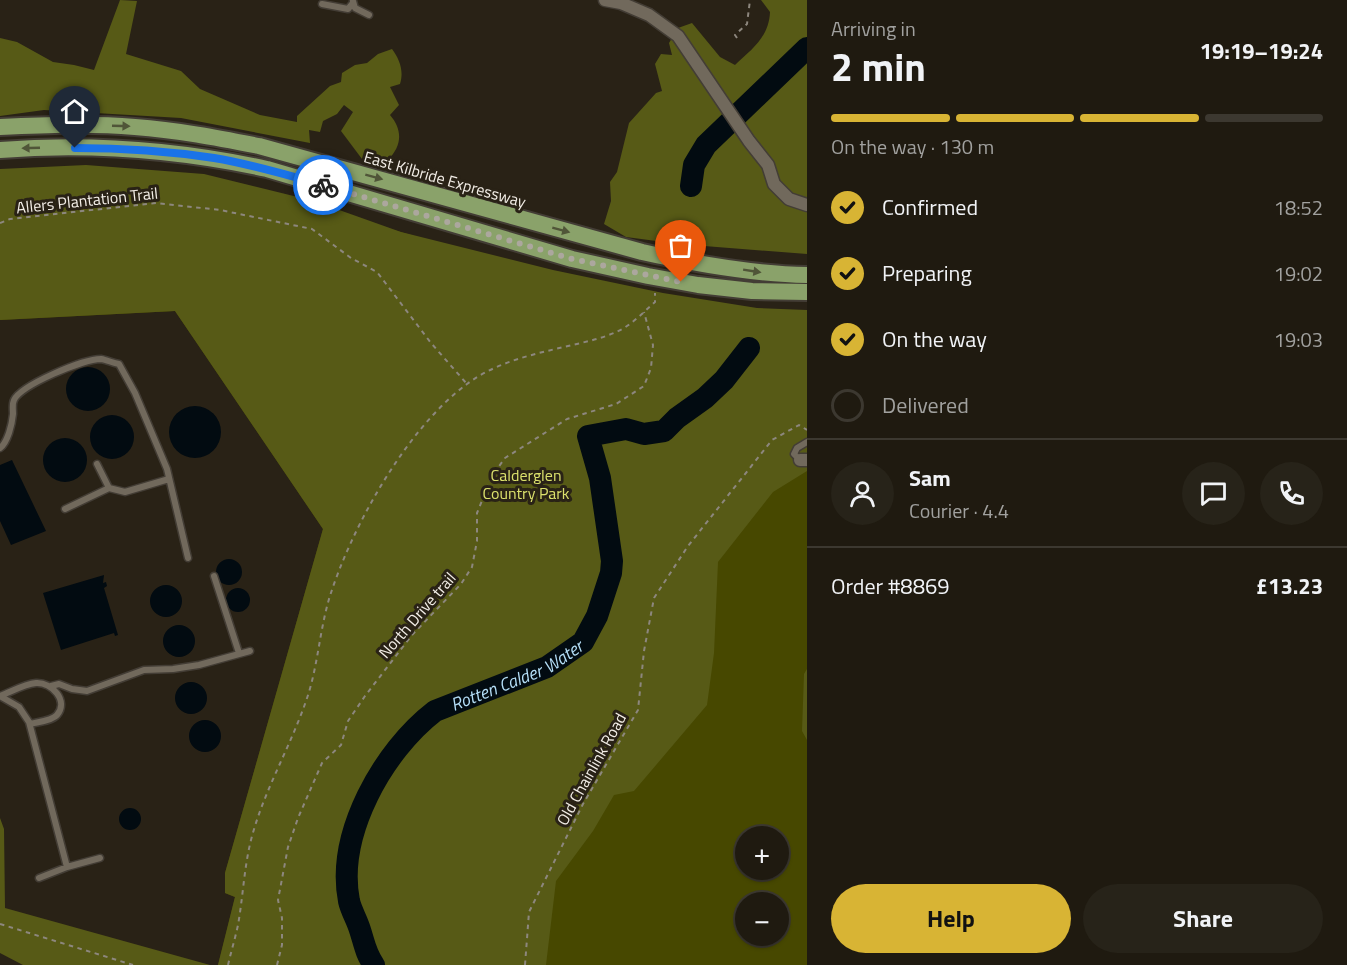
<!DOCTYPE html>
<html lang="en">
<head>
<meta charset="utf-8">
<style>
  :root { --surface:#1f1a10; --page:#272319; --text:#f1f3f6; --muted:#a1a19f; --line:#3c3830; --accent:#d8b434 }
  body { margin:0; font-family:"Titillium Web",sans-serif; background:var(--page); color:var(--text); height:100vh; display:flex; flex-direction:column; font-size:22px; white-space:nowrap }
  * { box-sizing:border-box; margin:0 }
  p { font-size:20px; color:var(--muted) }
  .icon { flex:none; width:33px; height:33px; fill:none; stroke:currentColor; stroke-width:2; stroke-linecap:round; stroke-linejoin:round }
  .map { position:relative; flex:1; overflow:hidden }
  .side { display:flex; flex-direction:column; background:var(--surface); width:540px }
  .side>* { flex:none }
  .fabs { position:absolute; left:735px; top:826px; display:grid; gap:12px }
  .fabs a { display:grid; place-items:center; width:54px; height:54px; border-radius:50%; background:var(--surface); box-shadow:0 2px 4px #0004,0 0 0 2px var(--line); font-size:30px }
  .pin { position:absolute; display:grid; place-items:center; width:51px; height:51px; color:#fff; margin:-62px -26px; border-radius:50% 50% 50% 0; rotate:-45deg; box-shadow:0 0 6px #0007 }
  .pin .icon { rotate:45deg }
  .courier { position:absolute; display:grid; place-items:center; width:60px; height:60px; margin:-30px; border:4px solid #1a73e8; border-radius:50%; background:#fff; color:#222; box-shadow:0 2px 8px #0007 }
  .overview em { font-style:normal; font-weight:700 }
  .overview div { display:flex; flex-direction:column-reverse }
  .overview { display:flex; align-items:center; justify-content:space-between; height:102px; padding:0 24px }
  h1 { font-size:39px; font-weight:700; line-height:45px }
  .bar { display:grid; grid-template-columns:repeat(4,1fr); gap:9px 6px; align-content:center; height:72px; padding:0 24px }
  .bar i { height:8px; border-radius:4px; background:var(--line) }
  .bar .on { background:var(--accent) }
  .bar p { grid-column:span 4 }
  .line { display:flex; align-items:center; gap:15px; padding:0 24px; border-top:2px solid var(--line) }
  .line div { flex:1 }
  .round { display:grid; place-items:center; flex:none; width:63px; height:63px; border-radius:32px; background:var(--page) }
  ol { padding:0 24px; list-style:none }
  li { display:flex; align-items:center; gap:18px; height:66px }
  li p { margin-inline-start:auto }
  li .icon { padding:6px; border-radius:50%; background:var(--accent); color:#111; stroke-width:4 }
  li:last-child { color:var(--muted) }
  li i { width:33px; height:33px; border:3px solid var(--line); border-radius:50% }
  .cta { display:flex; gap:12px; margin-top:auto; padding:12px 24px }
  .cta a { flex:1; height:69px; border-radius:36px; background:var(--accent); color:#111; font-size:24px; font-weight:700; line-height:69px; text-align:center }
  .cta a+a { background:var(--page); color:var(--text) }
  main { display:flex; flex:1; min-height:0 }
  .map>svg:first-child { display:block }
  .green { fill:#474800; fill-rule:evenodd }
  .forest { fill:#575a16 }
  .water { fill:#020b11 }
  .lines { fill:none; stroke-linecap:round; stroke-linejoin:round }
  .river { stroke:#020b11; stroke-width:22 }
  .service-casing { stroke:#433d35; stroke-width:9 }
  .minor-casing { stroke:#433d35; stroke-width:15 }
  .trunk-casing { stroke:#433d35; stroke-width:20 }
  .path { stroke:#8d877e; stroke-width:2; stroke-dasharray:4.5 4.5; stroke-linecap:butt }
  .service { stroke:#71695c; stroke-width:6 }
  .minor { stroke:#71695c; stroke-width:12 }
  .trunk { stroke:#8aa26a; stroke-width:16 }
  .oneway { fill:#505538 }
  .done { stroke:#aca79e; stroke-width:6; stroke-dasharray:0 10.8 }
  .route { stroke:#1a73e8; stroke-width:8 }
  .labels { text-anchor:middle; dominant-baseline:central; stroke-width:6; stroke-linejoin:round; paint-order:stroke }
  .street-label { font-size:16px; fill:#f3eee7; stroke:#292216 }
  .park-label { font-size:16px; fill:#dbe06c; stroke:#292216 }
  .water-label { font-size:18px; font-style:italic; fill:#b3ddf6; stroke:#292216 }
</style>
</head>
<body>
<main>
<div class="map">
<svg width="807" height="965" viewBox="0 0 807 965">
  <rect width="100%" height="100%" fill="#292216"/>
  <path class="green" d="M0,169L212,177L672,311L807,314V965H218L235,897L225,893V873L323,529L175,311L0,320ZM746,837H778V870H746ZM746,903H778V936H746Z"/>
  <path class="forest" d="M120,0L137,1L126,54L181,71L200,89L260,115L297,122V116L330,86L341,82L342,73L355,65L367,63L378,54L392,49C400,60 404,71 400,84L390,87L399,105L390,115C403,130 402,146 388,160L362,159L341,131L353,112L344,105L337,114L323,121L320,132L309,130L310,143L181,118L44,110L0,116V38L17,42L53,62L74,65L94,70Z
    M761,0H807V254L679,244L626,237L604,224L611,201L610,182L617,172L629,123L656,93L662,91L655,64L661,54L672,55L669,43L678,28L692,23L720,57L735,65C752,49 769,37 770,12Z
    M86,165L204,174L314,201L401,232L553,270L663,293L757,308L807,310V471L773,492L718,562L714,653L707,705L634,791L614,795L593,831L556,881L546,965H218L235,897L225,893V873L323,529L175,311L0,320V169Z
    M807,669V740L802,731L804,674Z
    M0,818L4,829L5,908L210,965H23L0,953Z"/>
  <path class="water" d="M66 389a22 22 0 1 1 44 0a22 22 0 1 1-44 0Z
    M169 432a26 26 0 1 1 52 0a26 26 0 1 1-52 0Z
    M90 437a22 22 0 1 1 44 0a22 22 0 1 1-44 0Z
    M43 460a22 22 0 1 1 44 0a22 22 0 1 1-44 0Z
    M12,460L46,531L11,545L0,521V465Z
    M216 572a13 13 0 1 1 26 0a13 13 0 1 1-26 0Z
    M104,575L103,583L106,582L107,586L104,588L118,635L115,636L114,633L61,650L43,593Z
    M150 601a16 16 0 1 1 32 0a16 16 0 1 1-32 0Z
    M226 600a12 12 0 1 1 24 0a12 12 0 1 1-24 0Z
    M163 641a16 16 0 1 1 32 0a16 16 0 1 1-32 0Z
    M175 698a16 16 0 1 1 32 0a16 16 0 1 1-32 0Z
    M189 736a16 16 0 1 1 32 0a16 16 0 1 1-32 0Z
    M119 819a11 11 0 1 1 22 0a11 11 0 1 1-22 0Z"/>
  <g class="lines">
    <g class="river">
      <path d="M691,186L694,165L706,145L807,48"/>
      <path id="s1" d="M374,965C365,953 364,941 359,927C356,918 351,910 349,901C336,834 383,751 435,711L547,667L583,642L597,616L611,573L612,561L600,478L588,436L626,429L644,434L664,431L677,418L705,398L724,380L749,348"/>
    </g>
    <g class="service-casing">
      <path id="service" d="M353,1L355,8L369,15
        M322,4L348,9L353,3
        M0,448C8,442 12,424 13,414C13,409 12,404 14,400C21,385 83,359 101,359C107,360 113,363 119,364L135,393L167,469L188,558
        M800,460L794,454L797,448L807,442
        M97,464L109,488
        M65,509L109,488L125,492L169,479
        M214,576L239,653
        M51,686L59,684L72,689L87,691L144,670L173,669L199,665L250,651
        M0,696L19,707L29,722L67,867L100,858
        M0,696C11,692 24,684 36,683C52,682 69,701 57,715C52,721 37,722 30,724
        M39,878L67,867"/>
    </g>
    <g class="minor-casing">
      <path id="minor" d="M605,0L621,3L649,15L678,36L749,141L768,165L774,184L789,199L807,205
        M800,460H807"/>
    </g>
    <g class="trunk-casing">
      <path id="trunk" d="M0,127C45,125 90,123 135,127C177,130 218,138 259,146L642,252C696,264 752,274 807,275
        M0,150C90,143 179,150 267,169L572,259L648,276L698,285L752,291L807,292"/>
    </g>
    <path class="path" d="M737,38L735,35L747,24L750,0
      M0,223L10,219L156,203L220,210L312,229L351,258L377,272L431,343L467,384
      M0,924L133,965
      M228,965C231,952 235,939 238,925C243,897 244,868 251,840C264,789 293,743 309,692C318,662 320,630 329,599C351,528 406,429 467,384C498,361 535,354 572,345C590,341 608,337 624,328C635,321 645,311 655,302V293
      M277,965L282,945V918L278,900L288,847L298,818L322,763L341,745L348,721L365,696L412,635L461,584L472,567L477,541V513L492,476L505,458L567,419L616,404L644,386L651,368L653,345L644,312
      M525,965L529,912L583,804L638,710L644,651L654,598L688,546L772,440L799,425L807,430"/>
    <use href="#service" class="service"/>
    <use href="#minor" class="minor"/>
    <use href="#trunk" class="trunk"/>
  </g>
  <defs><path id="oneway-solid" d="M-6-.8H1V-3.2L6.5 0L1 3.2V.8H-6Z" transform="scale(1.5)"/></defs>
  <g class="oneway">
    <use href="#oneway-solid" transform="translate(121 126) rotate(2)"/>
    <use href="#oneway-solid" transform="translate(31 148) rotate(178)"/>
    <use href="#oneway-solid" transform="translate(374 177) rotate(15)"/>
    <use href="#oneway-solid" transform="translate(561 230) rotate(15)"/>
    <use href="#oneway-solid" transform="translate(752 271) rotate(9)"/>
  </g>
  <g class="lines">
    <path class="done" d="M323,185L572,259L681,282"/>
    <path class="route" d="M75,148C122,148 168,151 214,158C251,164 287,175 323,185"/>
  </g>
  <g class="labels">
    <g class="street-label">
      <text transform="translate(445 179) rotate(16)">East Kilbride Expressway</text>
      <text transform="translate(87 200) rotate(-6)">Allers Plantation Trail</text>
      <text transform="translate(417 615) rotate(-49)">North Drive trail</text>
      <text transform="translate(591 769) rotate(-61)">Old Chainlink Road</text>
    </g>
    <g class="park-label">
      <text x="526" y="475">Calderglen<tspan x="526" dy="18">Country Park</tspan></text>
    </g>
    <g class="water-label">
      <text stroke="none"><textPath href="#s1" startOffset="376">Rotten Calder Water</textPath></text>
    </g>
  </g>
</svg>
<div class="fabs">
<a>+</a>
<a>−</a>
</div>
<div class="pin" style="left:681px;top:282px;background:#ea580c"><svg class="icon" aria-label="bag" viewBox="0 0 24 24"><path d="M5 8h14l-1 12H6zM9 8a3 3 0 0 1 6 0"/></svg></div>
<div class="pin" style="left:75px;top:148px;background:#1f2937"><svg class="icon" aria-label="home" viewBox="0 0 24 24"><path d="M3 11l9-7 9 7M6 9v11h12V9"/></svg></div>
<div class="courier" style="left:323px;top:185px"><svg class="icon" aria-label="bike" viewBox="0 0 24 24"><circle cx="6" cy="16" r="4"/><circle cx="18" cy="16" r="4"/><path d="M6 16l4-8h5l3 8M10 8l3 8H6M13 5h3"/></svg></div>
</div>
<section class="side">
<div class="overview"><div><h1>2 min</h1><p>Arriving in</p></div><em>19:19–19:24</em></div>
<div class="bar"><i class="on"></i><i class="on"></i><i class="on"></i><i></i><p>On the way · 130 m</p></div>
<ol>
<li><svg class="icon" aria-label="check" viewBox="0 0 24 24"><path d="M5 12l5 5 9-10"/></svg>Confirmed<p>18:52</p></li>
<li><svg class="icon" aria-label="check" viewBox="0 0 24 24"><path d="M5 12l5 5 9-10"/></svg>Preparing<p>19:02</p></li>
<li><svg class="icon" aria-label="check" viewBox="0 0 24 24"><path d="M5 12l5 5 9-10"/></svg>On the way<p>19:03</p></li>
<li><i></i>Delivered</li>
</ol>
<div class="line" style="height:108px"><a class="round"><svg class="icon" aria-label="person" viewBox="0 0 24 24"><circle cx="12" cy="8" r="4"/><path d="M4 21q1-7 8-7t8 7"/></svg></a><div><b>Sam</b><p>Courier · 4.4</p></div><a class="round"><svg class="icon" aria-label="chat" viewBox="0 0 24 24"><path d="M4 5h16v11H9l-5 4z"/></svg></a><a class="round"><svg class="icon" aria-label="phone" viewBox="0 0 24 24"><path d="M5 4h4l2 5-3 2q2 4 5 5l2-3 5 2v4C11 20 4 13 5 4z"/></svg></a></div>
<div class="line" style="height:78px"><div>Order #8869</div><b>£13.23</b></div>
<div class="cta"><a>Help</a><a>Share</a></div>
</section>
</main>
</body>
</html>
